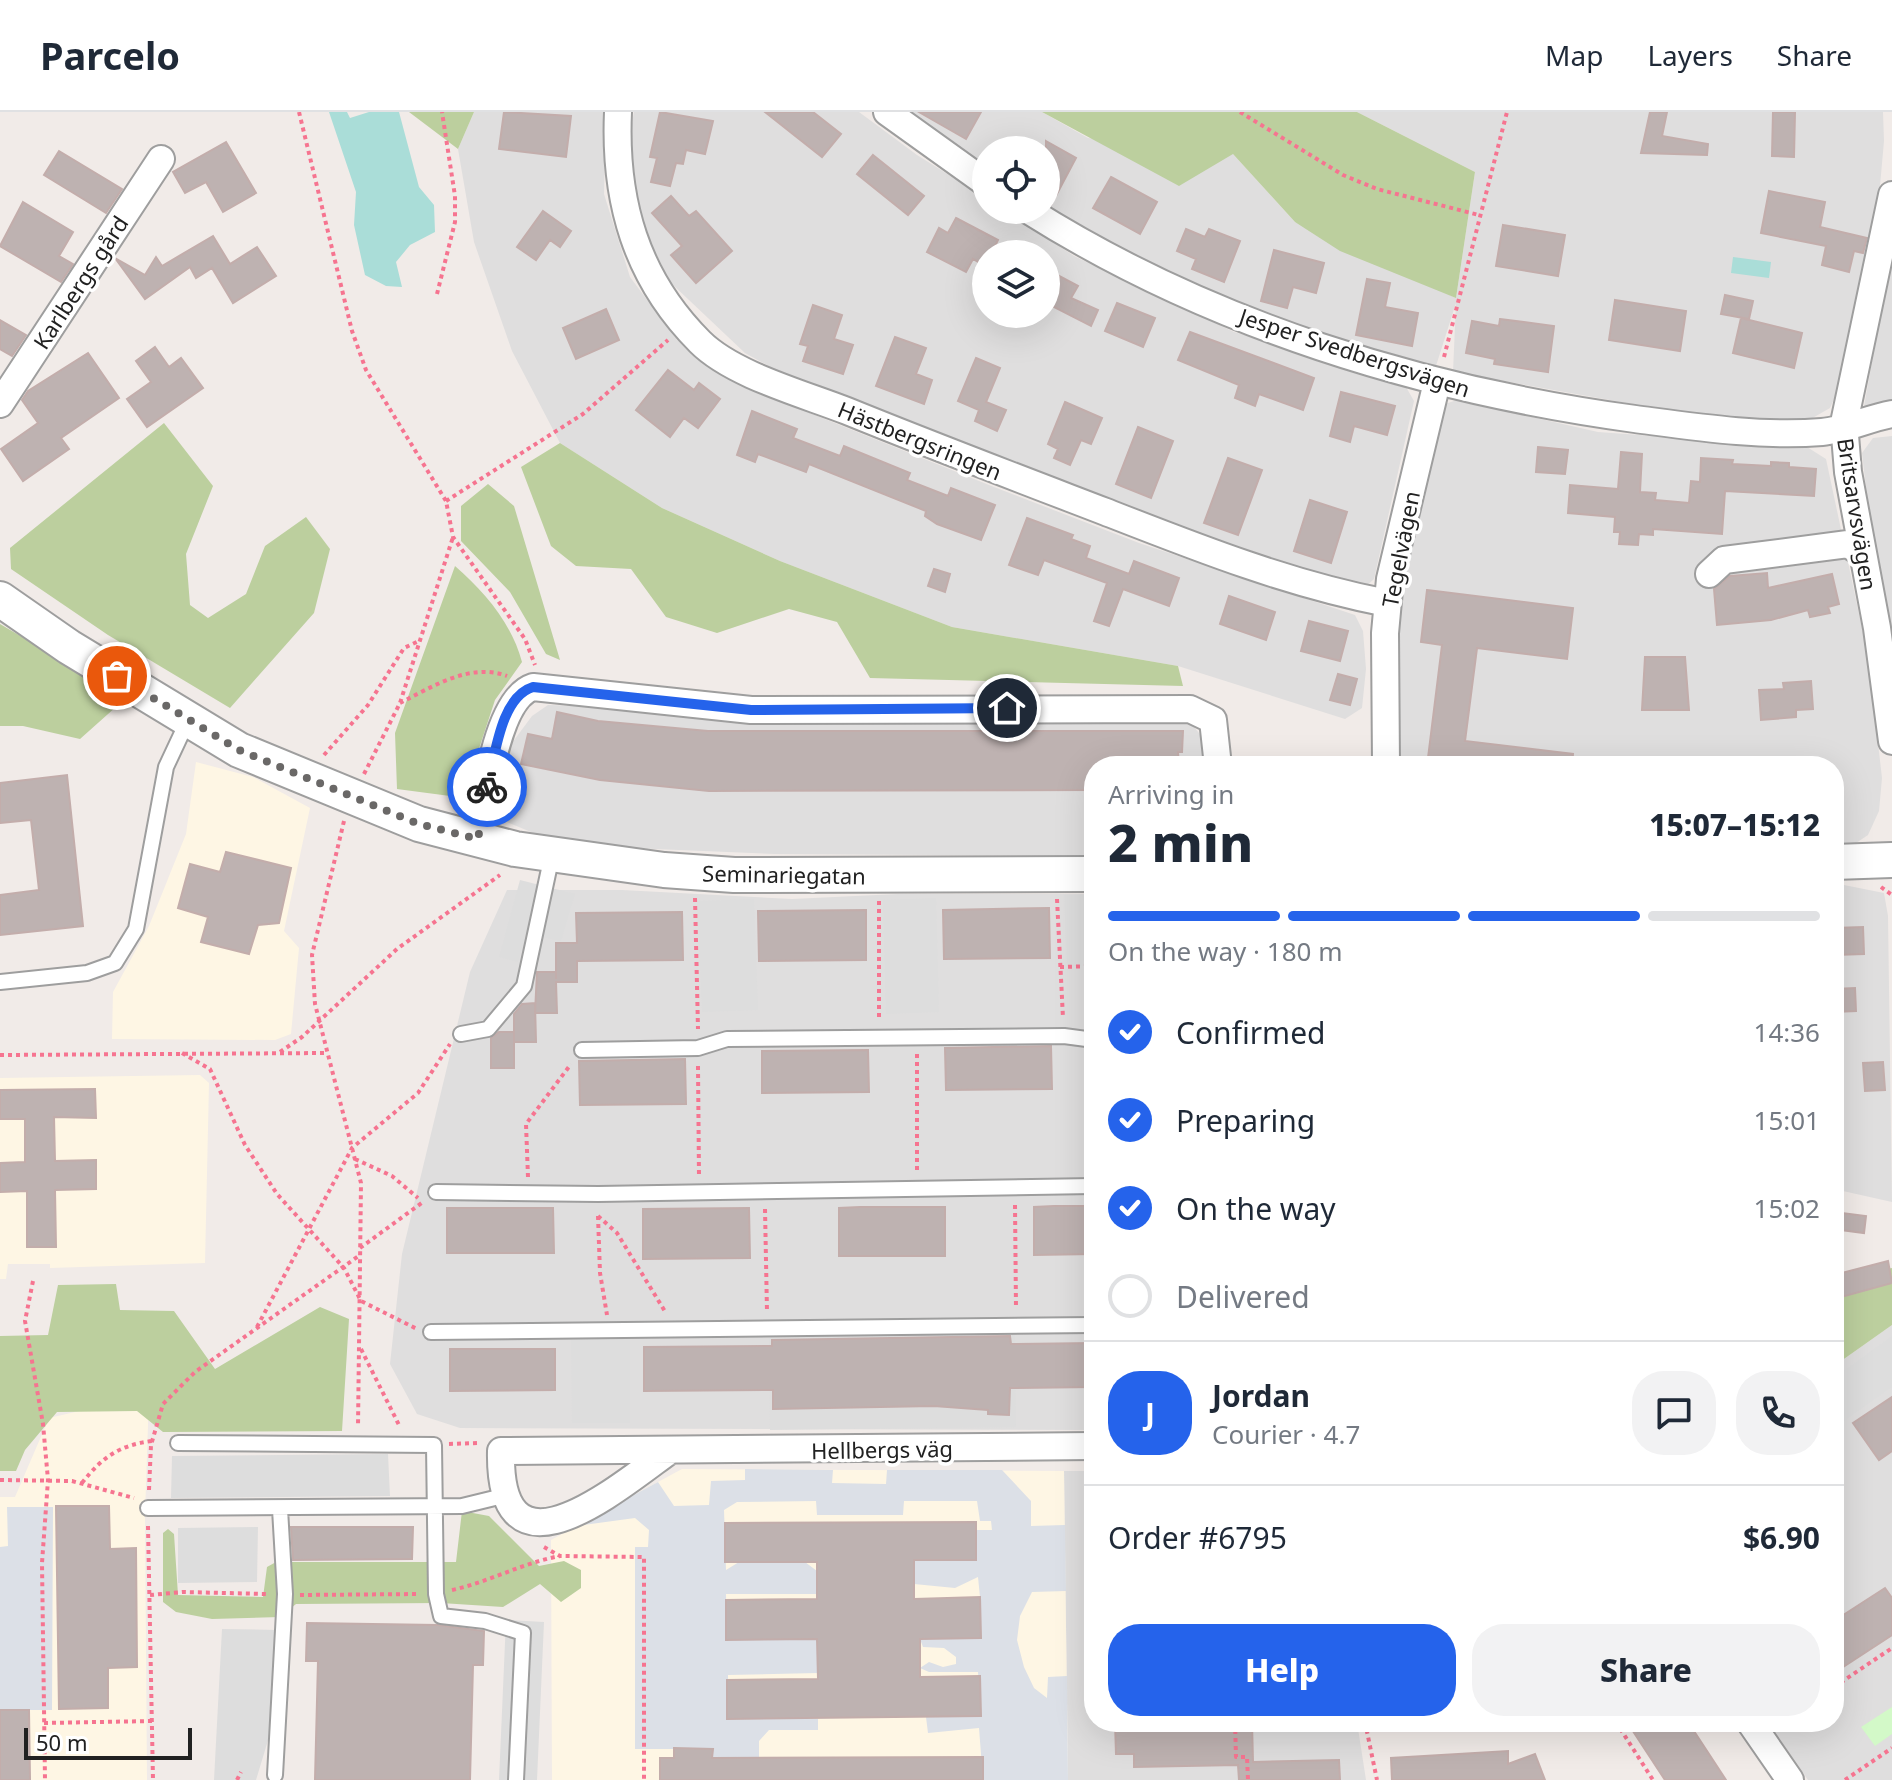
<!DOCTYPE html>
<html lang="en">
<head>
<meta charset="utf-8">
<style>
  :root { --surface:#fff; --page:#f2f2f3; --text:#1f2937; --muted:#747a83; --line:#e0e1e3; --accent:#2563eb }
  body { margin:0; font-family:"Noto Sans",sans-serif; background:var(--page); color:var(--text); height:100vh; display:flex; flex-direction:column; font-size:30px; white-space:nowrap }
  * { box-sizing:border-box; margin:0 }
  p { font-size:26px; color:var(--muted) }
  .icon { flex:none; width:44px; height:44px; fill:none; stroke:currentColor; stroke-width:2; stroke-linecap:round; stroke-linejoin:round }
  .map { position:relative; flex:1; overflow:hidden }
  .side { position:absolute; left:1084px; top:644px; width:760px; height:976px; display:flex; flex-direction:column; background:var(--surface); border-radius:32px; box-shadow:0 8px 32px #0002 }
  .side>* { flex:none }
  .controls { position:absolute; left:972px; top:24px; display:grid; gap:16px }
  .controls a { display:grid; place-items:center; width:88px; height:88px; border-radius:50%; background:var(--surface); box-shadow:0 8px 32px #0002; font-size:40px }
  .scale { position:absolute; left:24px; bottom:20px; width:168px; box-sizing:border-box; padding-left:8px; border:4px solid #212121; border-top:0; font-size:22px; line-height:28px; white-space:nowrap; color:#212121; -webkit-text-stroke:6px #fff; paint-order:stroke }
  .pin { position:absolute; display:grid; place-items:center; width:68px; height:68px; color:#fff; margin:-34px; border:4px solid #fff; border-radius:50%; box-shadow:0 2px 8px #0007 }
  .courier { position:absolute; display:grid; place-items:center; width:80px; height:80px; margin:-40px; border:6px solid #2563eb; border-radius:50%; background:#fff; color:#222; box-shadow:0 2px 10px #0007 }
  .summary em { font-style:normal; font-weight:800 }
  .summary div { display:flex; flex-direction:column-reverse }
  .summary { display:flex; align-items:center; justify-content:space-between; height:136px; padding:0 24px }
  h1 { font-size:52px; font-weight:800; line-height:60px }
  .bar { display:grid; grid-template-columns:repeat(4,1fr); gap:12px 8px; align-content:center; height:96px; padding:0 24px }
  .bar i { height:10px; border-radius:6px; background:var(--line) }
  .bar .current { background:var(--accent) }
  .bar p { grid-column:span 4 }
  .line { display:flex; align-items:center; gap:20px; padding:0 24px; border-top:2px solid var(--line) }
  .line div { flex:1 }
  .round { display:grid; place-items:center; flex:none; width:84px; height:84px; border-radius:32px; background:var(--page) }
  ol { padding:0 24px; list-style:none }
  li { display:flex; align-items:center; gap:24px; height:88px }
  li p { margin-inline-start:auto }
  li .icon { padding:8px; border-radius:50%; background:var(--accent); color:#fff; stroke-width:4 }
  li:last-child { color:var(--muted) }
  li i { width:44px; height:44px; border:4px solid var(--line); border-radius:50% }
  .action { display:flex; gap:16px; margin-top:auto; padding:16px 24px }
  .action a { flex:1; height:92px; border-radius:32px; background:var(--accent); color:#fff; font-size:32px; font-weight:800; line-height:92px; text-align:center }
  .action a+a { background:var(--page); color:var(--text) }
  header { display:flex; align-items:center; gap:48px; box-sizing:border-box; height:112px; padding:0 40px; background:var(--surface); border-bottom:2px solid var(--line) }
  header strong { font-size:38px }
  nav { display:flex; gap:44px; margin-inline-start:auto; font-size:28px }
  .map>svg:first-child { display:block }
  .residential { fill:#dfdede; fill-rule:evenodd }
  .education { fill:#fef6e4 }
  .forest { fill:#bccf9e }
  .park { fill:#d3f9c8 }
  .parking { fill:#ddd }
  .plaza { fill:#dce0e7 }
  .water { fill:#aaddd8 }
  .building { fill:#beb2b1; stroke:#c3adab; stroke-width:2 }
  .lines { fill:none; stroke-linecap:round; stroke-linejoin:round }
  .service-casing { stroke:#9e9e9e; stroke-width:18 }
  .minor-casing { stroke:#9e9e9e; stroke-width:30 }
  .tertiary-casing { stroke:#9e9e9e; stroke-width:38 }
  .path { stroke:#f67490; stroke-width:4; stroke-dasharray:4 4; stroke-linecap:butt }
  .service { stroke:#fff; stroke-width:14 }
  .minor { stroke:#fff; stroke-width:26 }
  .tertiary { stroke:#fff; stroke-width:34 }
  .done { stroke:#6a6867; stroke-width:8; stroke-dasharray:0 14.4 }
  .route { stroke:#2563eb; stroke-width:10 }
  .labels { text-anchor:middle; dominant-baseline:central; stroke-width:7; stroke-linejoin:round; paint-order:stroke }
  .street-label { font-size:22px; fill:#212121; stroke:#fff }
</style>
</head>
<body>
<header>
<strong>Parcelo</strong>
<nav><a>Map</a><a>Layers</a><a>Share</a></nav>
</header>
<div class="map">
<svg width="1892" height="1668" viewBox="0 0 1892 1668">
  <rect width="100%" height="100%" fill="#f1ebe8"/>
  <path class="residential" d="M474,0H606L604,82L630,165L677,228L722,261L785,291L994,375L1139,431L1355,503L1363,519L1366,557L1362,596L1345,607L1178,554L952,515L780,449L662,396L560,331L512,239L474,130L458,37Z
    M634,0H859L917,43L986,86V98H1005L1074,144L1234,220L1402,268L1414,289L1374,467L1364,476L1223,433L798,270L745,241L671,171L645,120L630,72L629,27ZM986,142H1046V202H986Z
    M909,0H1042L1088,26L1233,42L1295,110L1456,186L1475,60L1357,0H1883L1884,29L1878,96L1841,272L1830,296L1809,308L1756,307L1666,298L1453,260L1456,191L1435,257L1333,228L1252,199L1167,161L1046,93V38H986V55Z
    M1892,148V297L1863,300L1878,216Z
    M1457,288L1598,320L1807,335L1826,347L1868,544L1882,666L1879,699L1868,723L1847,737H1834V654H1396L1398,531L1407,435L1438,302L1445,292Z
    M1892,324V524L1871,420L1862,341L1873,326Z
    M548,593L916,605H1186L1207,631L1208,654H1094V744L775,742L606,735L543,725L507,710L500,691L509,635L532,604Z
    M1834,771L1884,781L1888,804L1892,1090L1834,1077Z
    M507,778H622L792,787L898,782H1094V1318L460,1316L417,1302L390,1252L402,1142L470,860Z
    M1892,1213V1668H1808L1768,1610H1834V1254Z
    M1064,1359H1094V1610H1357L1366,1668H1068Z"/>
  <path class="education" d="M196,650L253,665L310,696L284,819L299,836L291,922L275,928L112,927L113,880L149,814L186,722Z
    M200,963L209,971L205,1151L50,1156V1152H8L6,1167H0V966Z
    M149,1283L145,1403L147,1668H0V1385H15L49,1306Z
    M682,1357L1064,1359L1068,1668H552L551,1428Z"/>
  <path class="forest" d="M409,0H474L458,37Z
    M1042,0H1357L1475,60L1456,186L1340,139L1295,110L1233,42L1179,74Z
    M164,311L213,374L186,442L190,493L208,506L246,482L265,434L306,405L330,437L314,501L230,596L108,523L11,457L10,436Z
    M560,331L662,396L780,449L952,515L1178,554L1183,574L870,566L837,510L789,497L717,521L666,505L631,457L576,454L551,434L521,355Z
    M488,372L514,394L560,548L546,542L510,480L461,429V394Z
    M455,454C485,480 512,512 522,550L495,588L472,658L450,684L397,677L395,621Z
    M0,512L126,586L80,627L23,614H0Z
    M1892,1156V1213L1834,1254V1166Z
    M116,1172L120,1198L174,1199L215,1257L320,1195L349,1207L342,1319L163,1320L137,1299L57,1300L25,1338L16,1359H0V1224L48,1223L58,1173Z
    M462,1399L489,1404L539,1454L564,1449L581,1458V1476L561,1490L540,1472L503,1495L441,1491L296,1492L280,1505L212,1507L176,1500L163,1490V1421L168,1417L174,1422L178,1483L263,1485L267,1455L276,1450H456Z"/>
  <path class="park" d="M1892,1595V1622L1875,1634L1861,1615Z"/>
  <path class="parking" d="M520,768L575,782L561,829L526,821L518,850L499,845Z
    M1064,783H1094V854H1067Z
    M936,786L939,900L886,902L883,788Z
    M754,787L758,898L702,900L697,789Z
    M1015,1223L1016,1315L770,1318L769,1226Z
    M1892,1224V1275L1834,1316V1266Z
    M571,1225H630V1311H572Z
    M388,1342L390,1384L171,1386L172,1344Z
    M258,1415L257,1470L178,1471V1416Z
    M506,1508L544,1510L537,1668H499Z
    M222,1517L277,1518L269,1625L256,1668H214Z"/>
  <path class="plaza" d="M745,1357L833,1358L832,1371L886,1372L887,1358H1002L1031,1389V1414L1065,1413L1066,1479L1032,1480L1020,1504L1017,1528L1024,1555L1034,1576L1047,1586L1048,1565L1067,1564L1068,1668H983L979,1616L928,1621L926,1605L981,1604L978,1560H929L920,1556L929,1550L943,1555L956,1552V1545L944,1536L923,1535L920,1527L980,1526V1485L978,1465L955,1476L914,1472V1448H976V1418H992L991,1409H980L977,1389H904L903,1403H817L816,1389L737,1390L724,1398L726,1458L739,1450H805L817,1459V1482H726L727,1528L817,1527L818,1561L728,1563V1607H818V1618H769L759,1629V1646H712V1637H635V1435H648L649,1418L635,1406L576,1414L658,1370L674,1394L709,1393L711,1369L745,1368Z
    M7,1395H53L52,1598H0V1435L8,1434Z"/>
  <path class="water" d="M329,0H347L350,6L369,0H399L419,75L434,93L435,120L410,133L396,150L402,175L386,174L365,163L354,113L356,80Z
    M1733,145L1771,150L1769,166L1731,161Z"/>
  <path class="building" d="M504,0L571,4L566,45L499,37Z
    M660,0L713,9L705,42L686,38L683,52L676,51L670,74L651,70L657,46L650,45Z
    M765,0H813L841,22L822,45Z
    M919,0H981L966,27Z
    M1650,0H1667L1662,24L1708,32L1707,43L1641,41Z
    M1773,0H1795L1794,45L1772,44Z
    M1046,29L1076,46L1051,93L1046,90Z
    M226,30L256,81L223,100L206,70L185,81L173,60Z
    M59,39L122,77L106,101L44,63Z
    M873,43L924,84L908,103L857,62Z
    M1111,65L1157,90L1140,122L1093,96Z
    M1769,79L1825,90L1820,115L1867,126L1863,141L1854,139L1849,160L1822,153L1826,134L1761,121Z
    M671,84L689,104L696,99L732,139L696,171L671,143L682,134L652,101Z
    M23,90L73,120L59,144L73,152L61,170L0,134Z
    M543,99L571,119L560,135L550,128L536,148L517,135Z
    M956,106L998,128L991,142H986L985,154L973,147L966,160L927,140L939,116L948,121Z
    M1503,113L1565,123L1558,164L1496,154Z
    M1186,117L1205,125L1209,117L1240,129L1224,170L1192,157L1196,147L1177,139Z
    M213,124L230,152L257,135L276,164L233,191L212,156L196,166L190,155L145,187L115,146L145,163L156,145L162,154Z
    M1274,138L1324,151L1316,181L1293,175L1287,196L1261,189Z
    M1046,157L1078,174L1071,186L1098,198L1091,214L1046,191Z
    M1367,167L1390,171L1385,195L1418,201L1412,234L1356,223Z
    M1725,183L1753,189L1749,207L1721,202Z
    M1615,188L1686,199L1680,239L1609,228Z
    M1117,191L1155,206L1143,235L1105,219Z
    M813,193L842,203L834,227L853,233L843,262L803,249L808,234L800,232Z
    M606,197L619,228L576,247L563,216Z
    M1741,206L1802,221L1794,256L1733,241Z
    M1500,207L1554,214L1548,260L1494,252L1495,247L1466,241L1472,209L1499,214Z
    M0,208L26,223L12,244L0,237Z
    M1190,220L1314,266L1303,298L1259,282L1255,294L1235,286L1239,273L1178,248Z
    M895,225L926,236L916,262L932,268L924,292L876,274Z
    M155,235L169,255L181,246L203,276L147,315L127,287L151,270L136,249Z
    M88,241L119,286L61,326L69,337L23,369L1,337L38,311L22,288L28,279Z
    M976,246L1000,256L986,290L1006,298L997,319L975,309L979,298L958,289Z
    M668,258L694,278L699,271L720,287L698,316L684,306L670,325L636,298Z
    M1341,280L1395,294L1387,323L1354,314L1350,330L1330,324Z
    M1065,290L1102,306L1091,332L1081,328L1070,353L1054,346L1058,337L1048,332Z
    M752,299L797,317L793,326L840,344L844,334L910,361L907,368L948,384L951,376L995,393L981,428L937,412L925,404L926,399L809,352L806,360L758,342L755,350L737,343Z
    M1138,315L1173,329L1151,386L1116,372Z
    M1538,335L1568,338L1565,362L1536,360Z
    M1621,340L1642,342L1640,380L1656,381L1655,388L1689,391L1691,369L1700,370L1701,346L1733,348L1732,352L1771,354V350L1789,351V355L1816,357L1814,384L1725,379L1722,422L1653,417V423L1639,422L1638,433L1619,432L1620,420H1614L1615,405L1568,401L1570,373L1618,377Z
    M1228,346L1262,358L1238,423L1204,411Z
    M1310,388L1347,400L1331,451L1294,439Z
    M1027,406L1073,423L1071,427L1090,434L1086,446L1129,462L1134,449L1179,466L1169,494L1123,477L1109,514L1094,509L1107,471L1044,448L1038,463L1009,453Z
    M934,457L950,462L945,480L928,474Z
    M1767,461L1768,476L1832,462L1839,492L1828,495L1830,501L1810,505L1808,498L1771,508L1717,513L1714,477L1730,464Z
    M1427,478L1573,496L1567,547L1477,536L1465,629L1573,642L1572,654H1427L1442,533L1421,530Z
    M1229,484L1275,500L1266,528L1220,512Z
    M1309,509L1348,519L1340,549L1301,539Z
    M1645,545H1685L1689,598H1642Z
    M1338,562L1357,567L1350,593L1330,588Z
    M1811,569L1813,597L1796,598V605L1761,608L1759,578L1784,577L1783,571Z
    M557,600L598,609L708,619H1183L1182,640H1178L1179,654H1094V678L709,679L600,668L521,652L528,622L552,627Z
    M67,663L83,814L0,823V783L39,778L31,708L0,711V671Z
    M226,740L291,756L279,811L258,813L249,842L201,830L208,805L178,796L190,752L220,760Z
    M1049,796L1050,846L944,847L943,798Z
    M866,798V848L759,849L758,799Z
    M682,800L683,848L577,849V870H556L557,901H535L537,860H556V867V831H577L576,801Z
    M1863,815L1864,842L1834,843V816Z
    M1855,876L1856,899L1834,900V877Z
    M535,891L536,930H514V902L522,892Z
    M499,920H514V956H491V926Z
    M1051,934L1052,977L946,978L945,936Z
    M868,938L869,980L762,981V939Z
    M685,947L686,992L580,993L579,949Z
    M1883,950L1885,978L1865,979L1863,951Z
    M95,977L96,1006L54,1005L55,1049L96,1048V1077L55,1078L56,1135H27V1079L0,1080V1051L25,1050V1007H0V978Z
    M1054,1094H1094V1142L1034,1143V1095Z
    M860,1095H945V1144H839V1096Z
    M447,1096H553L554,1141H447Z
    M749,1096L750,1146L643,1147V1097Z
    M1834,1100L1866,1104L1864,1121L1834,1117Z
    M1888,1149L1892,1171L1834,1187V1163Z
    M1010,1224L1011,1232L1094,1231V1275L1010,1276L1009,1303L988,1302V1298L934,1294L773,1297V1278L644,1279V1235L772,1234V1228Z
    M450,1237H555V1278L450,1279Z
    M1892,1285V1339L1879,1348L1853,1311Z
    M56,1394H109L110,1437L136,1436L137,1555L108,1556V1596L59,1597Z
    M976,1410V1448H914V1487L980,1485L981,1526L920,1527V1565L980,1564L981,1604L727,1607V1568L818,1567L817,1527L726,1528V1488L817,1487V1450H725V1411Z
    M291,1415H413L412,1447L293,1448Z
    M1885,1476L1892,1486V1523L1834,1561V1509Z
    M307,1511L438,1513L484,1519L483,1553H473L470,1668H315L318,1549H306Z
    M0,1598H29L30,1668H0Z
    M1115,1610H1252L1253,1650L1339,1648L1340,1668H1239L1238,1653L1134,1655V1642H1116Z
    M1627,1610H1688L1726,1668H1665Z
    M674,1636L713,1637L712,1646L983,1645V1668H660V1646H674Z
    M1508,1639V1652L1535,1642L1545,1668H1392L1391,1646Z"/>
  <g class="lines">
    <g class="service-casing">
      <path id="service" d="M0,870L87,861L115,851L136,817L166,655L188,608
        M461,922L488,917L524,874L552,743
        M582,938L698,936L727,927L1064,924L1094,928
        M436,1080L598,1082L1094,1074
        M431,1220L1094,1213
        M178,1331L434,1333L436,1482L441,1504L485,1509L523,1521L516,1668
        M148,1396L462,1394L503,1384
        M275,1663L285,1482L280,1397"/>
    </g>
    <g class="minor-casing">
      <path id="minor" d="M618,0C614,89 636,166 700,230C733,263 804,282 847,299C933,334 1020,367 1106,400C1198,436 1289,472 1387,491
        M887,0L986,71
        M1892,83L1844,311L1848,360L1877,516L1892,629
        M1028,98C1210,213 1423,278 1635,307C1696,315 1761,325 1822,320C1845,318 1869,306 1892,302
        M0,292L161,47
        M1709,462L1724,448L1848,432L1863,442
        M1386,654L1385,521L1390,467L1437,270
        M478,727C484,691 496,587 533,575L751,598L1190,597L1213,608L1218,654
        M669,1339C614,1379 498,1477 501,1339L1094,1334
        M1750,1610L1790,1668"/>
    </g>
    <g class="tertiary-casing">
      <path id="tertiary" d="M0,487L69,535L239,638L419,712L515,737L664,758L734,763L1094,762
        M1834,750L1892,748"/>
    </g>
    <path class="path" d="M299,0L352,219L366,258L446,389L453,425L525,527L535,553
      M1240,0L1343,63L1377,77L1479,103
      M437,182L455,110V84L442,0
      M1444,245L1507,0
      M446,389L583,302L668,228
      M400,591C432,575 470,550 507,564
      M324,643L368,593L404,536L421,528
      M364,662L400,591L453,425
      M344,709L312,843L315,892L361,1071L358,1315
      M1881,775L1892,783
      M695,786L698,917
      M1057,787L1063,906
      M879,789V908
      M1060,855L1093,854
      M280,940L302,925L397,837L500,763
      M182,941L210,957L245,1033L277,1082L344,1156L361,1189L417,1217
      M917,942V1061
      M0,943L326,941
      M698,954L699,1065
      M355,1047L392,1064L418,1086
      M528,1065L526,1012L571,952
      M1015,1093L1016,1196
      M765,1097L767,1200
      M598,1104L617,1121L666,1201
      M598,1104L600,1161L607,1203
      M360,1136L423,1090
      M33,1169L25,1209L43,1312L48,1368L42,1451L45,1668
      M257,1215L352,1036L418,981L450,932
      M361,1237L400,1315
      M449,1332L480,1331
      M0,1368L72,1369L134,1386
      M82,1371C102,1345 120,1333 152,1329
      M149,1378L151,1333L163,1292L195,1260L360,1143
      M148,1414L153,1668
      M544,1435L560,1444L644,1445V1668
      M452,1478C489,1470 522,1451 560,1444
      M150,1483L183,1480L267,1482
      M300,1483L419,1482
      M1834,1575L1892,1536
      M1235,1610L1236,1645H1247L1248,1668
      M1365,1610L1377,1668
      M1616,1610L1653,1668
      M44,1611L153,1609
      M237,1668L241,1660
      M1845,1668L1892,1636"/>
    <use href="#service" class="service"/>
    <use href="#minor" class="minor"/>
    <use href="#tertiary" class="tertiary"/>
  </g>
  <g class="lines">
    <path class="done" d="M117,564L239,638L419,712L478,727L487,675"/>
    <path class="route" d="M487,675C495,646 500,585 533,575L751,598L1007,596"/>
  </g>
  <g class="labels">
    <g class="street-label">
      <text transform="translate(80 170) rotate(-57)">Karlbergs gård</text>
      <text transform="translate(1355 240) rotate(18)">Jesper Svedbergsvägen</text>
      <text transform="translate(920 328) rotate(22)">Hästbergsringen</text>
      <text transform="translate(1858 402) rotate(81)">Britsarvsvägen</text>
      <text transform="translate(1400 437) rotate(-79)">Tegelvägen</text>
      <text transform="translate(784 762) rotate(1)">Seminariegatan</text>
      <text transform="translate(882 1337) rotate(-1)">Hellbergs väg</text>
    </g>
  </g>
</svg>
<div class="controls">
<a><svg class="icon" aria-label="locate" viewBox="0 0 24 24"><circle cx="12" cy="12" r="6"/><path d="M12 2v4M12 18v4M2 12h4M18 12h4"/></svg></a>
<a><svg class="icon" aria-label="layers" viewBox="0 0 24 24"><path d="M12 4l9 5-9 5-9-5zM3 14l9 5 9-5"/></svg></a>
</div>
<div class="scale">50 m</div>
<div class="pin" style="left:117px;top:564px;background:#ea580c"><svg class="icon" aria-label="bag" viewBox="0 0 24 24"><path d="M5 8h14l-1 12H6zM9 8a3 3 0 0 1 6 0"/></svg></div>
<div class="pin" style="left:1007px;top:596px;background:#1f2937"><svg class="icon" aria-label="home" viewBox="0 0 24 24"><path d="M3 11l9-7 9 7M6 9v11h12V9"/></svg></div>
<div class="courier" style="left:487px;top:675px"><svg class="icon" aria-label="bike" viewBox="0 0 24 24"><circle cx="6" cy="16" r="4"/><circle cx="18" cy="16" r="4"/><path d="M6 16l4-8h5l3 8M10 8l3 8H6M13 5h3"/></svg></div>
<section class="side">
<div class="summary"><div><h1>2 min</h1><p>Arriving in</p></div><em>15:07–15:12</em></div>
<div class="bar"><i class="current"></i><i class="current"></i><i class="current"></i><i></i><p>On the way · 180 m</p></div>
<ol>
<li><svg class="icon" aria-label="check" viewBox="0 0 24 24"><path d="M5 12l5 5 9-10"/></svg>Confirmed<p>14:36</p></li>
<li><svg class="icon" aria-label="check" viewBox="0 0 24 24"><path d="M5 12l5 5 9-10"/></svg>Preparing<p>15:01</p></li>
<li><svg class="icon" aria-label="check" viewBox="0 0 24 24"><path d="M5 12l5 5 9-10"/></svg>On the way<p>15:02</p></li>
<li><i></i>Delivered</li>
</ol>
<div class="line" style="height:144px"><b class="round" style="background:var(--accent);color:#fff">J</b><div><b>Jordan</b><p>Courier · 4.7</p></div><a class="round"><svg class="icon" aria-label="chat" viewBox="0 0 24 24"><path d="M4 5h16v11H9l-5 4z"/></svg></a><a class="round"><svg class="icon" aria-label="phone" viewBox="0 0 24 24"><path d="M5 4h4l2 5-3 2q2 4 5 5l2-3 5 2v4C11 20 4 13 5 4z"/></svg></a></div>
<div class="line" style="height:104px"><div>Order #6795</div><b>$6.90</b></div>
<div class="action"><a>Help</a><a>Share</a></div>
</section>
</div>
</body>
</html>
